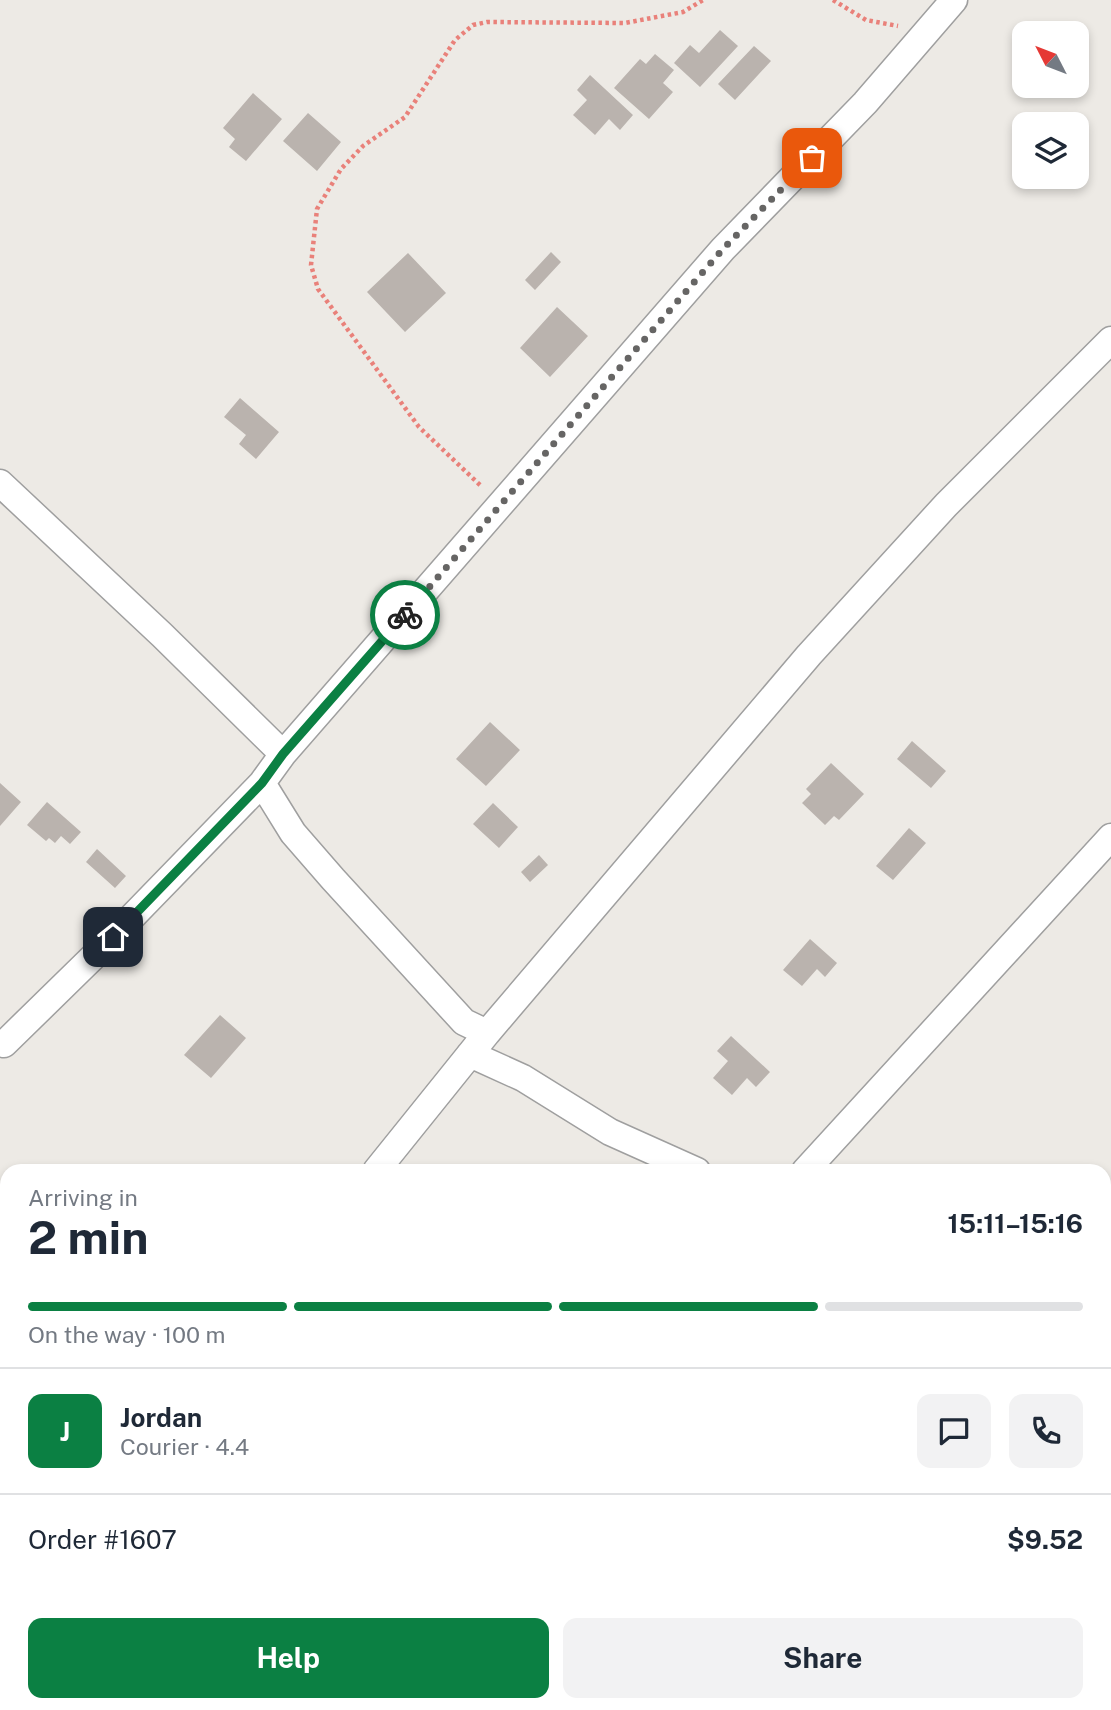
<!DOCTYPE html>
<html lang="en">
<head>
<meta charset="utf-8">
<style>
  :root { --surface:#fff; --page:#f2f2f3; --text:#1f2937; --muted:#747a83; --line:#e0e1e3; --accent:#0b8043 }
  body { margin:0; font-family:"Public Sans",sans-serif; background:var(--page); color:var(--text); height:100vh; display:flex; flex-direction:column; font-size:26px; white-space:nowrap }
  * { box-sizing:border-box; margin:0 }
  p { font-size:23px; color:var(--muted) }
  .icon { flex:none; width:38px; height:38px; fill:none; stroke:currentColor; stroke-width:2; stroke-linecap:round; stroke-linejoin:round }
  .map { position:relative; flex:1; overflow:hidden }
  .panel { position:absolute; left:0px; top:1164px; width:1111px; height:548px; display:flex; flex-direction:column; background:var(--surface); border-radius:21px 21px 0 0; box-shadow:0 4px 10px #0003 }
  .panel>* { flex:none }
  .needle { width:46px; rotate:312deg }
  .fabs { position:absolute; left:1012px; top:21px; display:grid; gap:14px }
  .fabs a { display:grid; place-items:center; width:77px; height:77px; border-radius:14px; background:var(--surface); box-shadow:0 4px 10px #0003; font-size:35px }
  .pin { position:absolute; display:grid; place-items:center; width:60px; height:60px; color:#fff; margin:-30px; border-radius:14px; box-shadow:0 4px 10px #0006 }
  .courier { position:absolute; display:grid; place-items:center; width:70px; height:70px; margin:-35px; border:5px solid #0b8043; border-radius:50%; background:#fff; color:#222; box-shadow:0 2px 9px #0007 }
  .summary em { font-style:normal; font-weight:700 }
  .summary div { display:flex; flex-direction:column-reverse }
  .summary { display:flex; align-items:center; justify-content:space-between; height:119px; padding:0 28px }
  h1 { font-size:46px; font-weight:700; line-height:52px }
  .bar { display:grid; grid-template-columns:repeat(4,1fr); gap:10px 7px; align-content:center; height:84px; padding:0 28px }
  .bar i { height:9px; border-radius:5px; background:var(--line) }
  .bar .current { background:var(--accent) }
  .bar p { grid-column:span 4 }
  .line { display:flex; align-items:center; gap:18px; padding:0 28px; border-top:2px solid var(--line) }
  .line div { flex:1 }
  .round { display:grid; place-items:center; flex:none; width:74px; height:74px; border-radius:14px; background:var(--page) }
  .cta { display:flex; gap:14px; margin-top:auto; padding:14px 28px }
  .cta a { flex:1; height:80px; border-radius:14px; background:var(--accent); color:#fff; font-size:28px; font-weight:700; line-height:80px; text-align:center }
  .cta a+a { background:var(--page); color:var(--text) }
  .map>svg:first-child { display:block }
  .building { fill:#bab3ae }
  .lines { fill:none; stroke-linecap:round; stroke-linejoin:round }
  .minor-casing { stroke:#9f9f9f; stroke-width:29 }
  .path { stroke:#e9817a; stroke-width:4.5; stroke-dasharray:3.5 3.5; stroke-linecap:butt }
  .minor { stroke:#fff; stroke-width:26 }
  .done { stroke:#666564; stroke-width:7; stroke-dasharray:0 12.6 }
  .route { stroke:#0b8043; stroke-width:9 }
</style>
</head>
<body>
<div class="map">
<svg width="1111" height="1710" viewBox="0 0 1111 1710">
  <rect width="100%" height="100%" fill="#edeae5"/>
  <path class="building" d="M720,30L738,46L700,87L674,63L690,45L699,53Z
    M754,46L771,61L735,100L718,84Z
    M655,54L674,70L663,83L673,92L649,119L614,88L640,59L646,64Z
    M590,75L633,115L620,130L609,119L595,135L573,115L587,100L577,90Z
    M253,93L282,119L246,161L229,147L235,139L223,128Z
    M308,113L341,142L317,171L283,141Z
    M551,252L561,262L535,290L525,280Z
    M408,253L446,293L405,332L367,292Z
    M557,307L588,336L550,377L520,348Z
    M240,398L279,432L256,459L239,444L246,435L224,417Z
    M490,722L520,750L486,786L456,759Z
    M912,741L946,771L931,788L897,759Z
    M831,763L864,794L839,820L834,816L825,825L802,803L811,794L806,789Z
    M0,783L21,802L0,826Z
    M47,802L81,832L70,844L61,836L55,843L49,838L46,841L27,825Z
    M493,803L518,827L499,848L473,824Z
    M909,828L926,843L893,880L876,866Z
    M97,849L126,876L115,888L86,862Z
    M539,855L548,865L530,882L521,872Z
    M810,939L837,963L825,977L817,969L802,986L783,970Z
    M220,1015L246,1038L211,1078L184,1055Z
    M731,1036L770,1072L756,1087L747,1078L732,1095L713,1078L728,1061L717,1051Z"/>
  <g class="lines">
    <g class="minor-casing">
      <path id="minor" d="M0,483L162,635L283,754
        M262,783L293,833L333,879L464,1022L487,1033
        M4,1044L96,954L262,783L283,754L723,249L865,103L954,0
        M470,1054L523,1078L610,1132L697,1171
        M376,1171L487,1033L809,655L946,505L1111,340
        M805,1171L1111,837
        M1104,1251L1111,1249
        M1104,1613L1111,1615
        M465,1704V1710
        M1006,1710L1008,1704"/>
    </g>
    <path class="path" d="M833,0L866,20L898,26
      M480,485L419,427L318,289L311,265L317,209L341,169L363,146L405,117L455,40L473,25L487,22L625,23L683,12L703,0"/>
    <use href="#minor" class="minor"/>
  </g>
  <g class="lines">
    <path class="done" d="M405,615L723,249L812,158"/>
    <path class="route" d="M113,937L262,783L283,754L405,615"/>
  </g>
</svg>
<div class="fabs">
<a><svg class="needle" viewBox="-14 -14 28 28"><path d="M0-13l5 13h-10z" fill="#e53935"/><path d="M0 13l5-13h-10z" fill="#747a83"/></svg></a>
<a><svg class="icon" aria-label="layers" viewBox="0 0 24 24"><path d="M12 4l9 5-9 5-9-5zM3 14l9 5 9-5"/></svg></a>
</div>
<div class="pin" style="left:812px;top:158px;background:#ea580c"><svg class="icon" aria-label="bag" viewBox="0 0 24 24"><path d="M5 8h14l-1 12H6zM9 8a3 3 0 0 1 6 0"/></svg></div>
<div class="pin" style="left:113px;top:937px;background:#1f2937"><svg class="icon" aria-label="home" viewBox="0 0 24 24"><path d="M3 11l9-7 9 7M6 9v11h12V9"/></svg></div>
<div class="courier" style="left:405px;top:615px"><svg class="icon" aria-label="bike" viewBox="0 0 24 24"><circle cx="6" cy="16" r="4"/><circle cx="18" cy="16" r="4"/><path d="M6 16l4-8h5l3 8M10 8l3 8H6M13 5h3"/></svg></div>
<section class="panel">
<div class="summary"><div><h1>2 min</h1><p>Arriving in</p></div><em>15:11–15:16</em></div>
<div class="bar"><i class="current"></i><i class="current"></i><i class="current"></i><i></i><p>On the way · 100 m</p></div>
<div class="line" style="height:126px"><b class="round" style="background:var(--accent);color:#fff">J</b><div><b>Jordan</b><p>Courier · 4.4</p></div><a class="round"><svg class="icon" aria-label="chat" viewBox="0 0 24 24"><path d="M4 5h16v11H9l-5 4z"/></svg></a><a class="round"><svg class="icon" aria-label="phone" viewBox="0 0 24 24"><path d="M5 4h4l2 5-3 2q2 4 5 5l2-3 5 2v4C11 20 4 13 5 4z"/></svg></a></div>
<div class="line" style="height:91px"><div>Order #1607</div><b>$9.52</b></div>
<div class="cta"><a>Help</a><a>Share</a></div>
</section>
</div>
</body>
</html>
